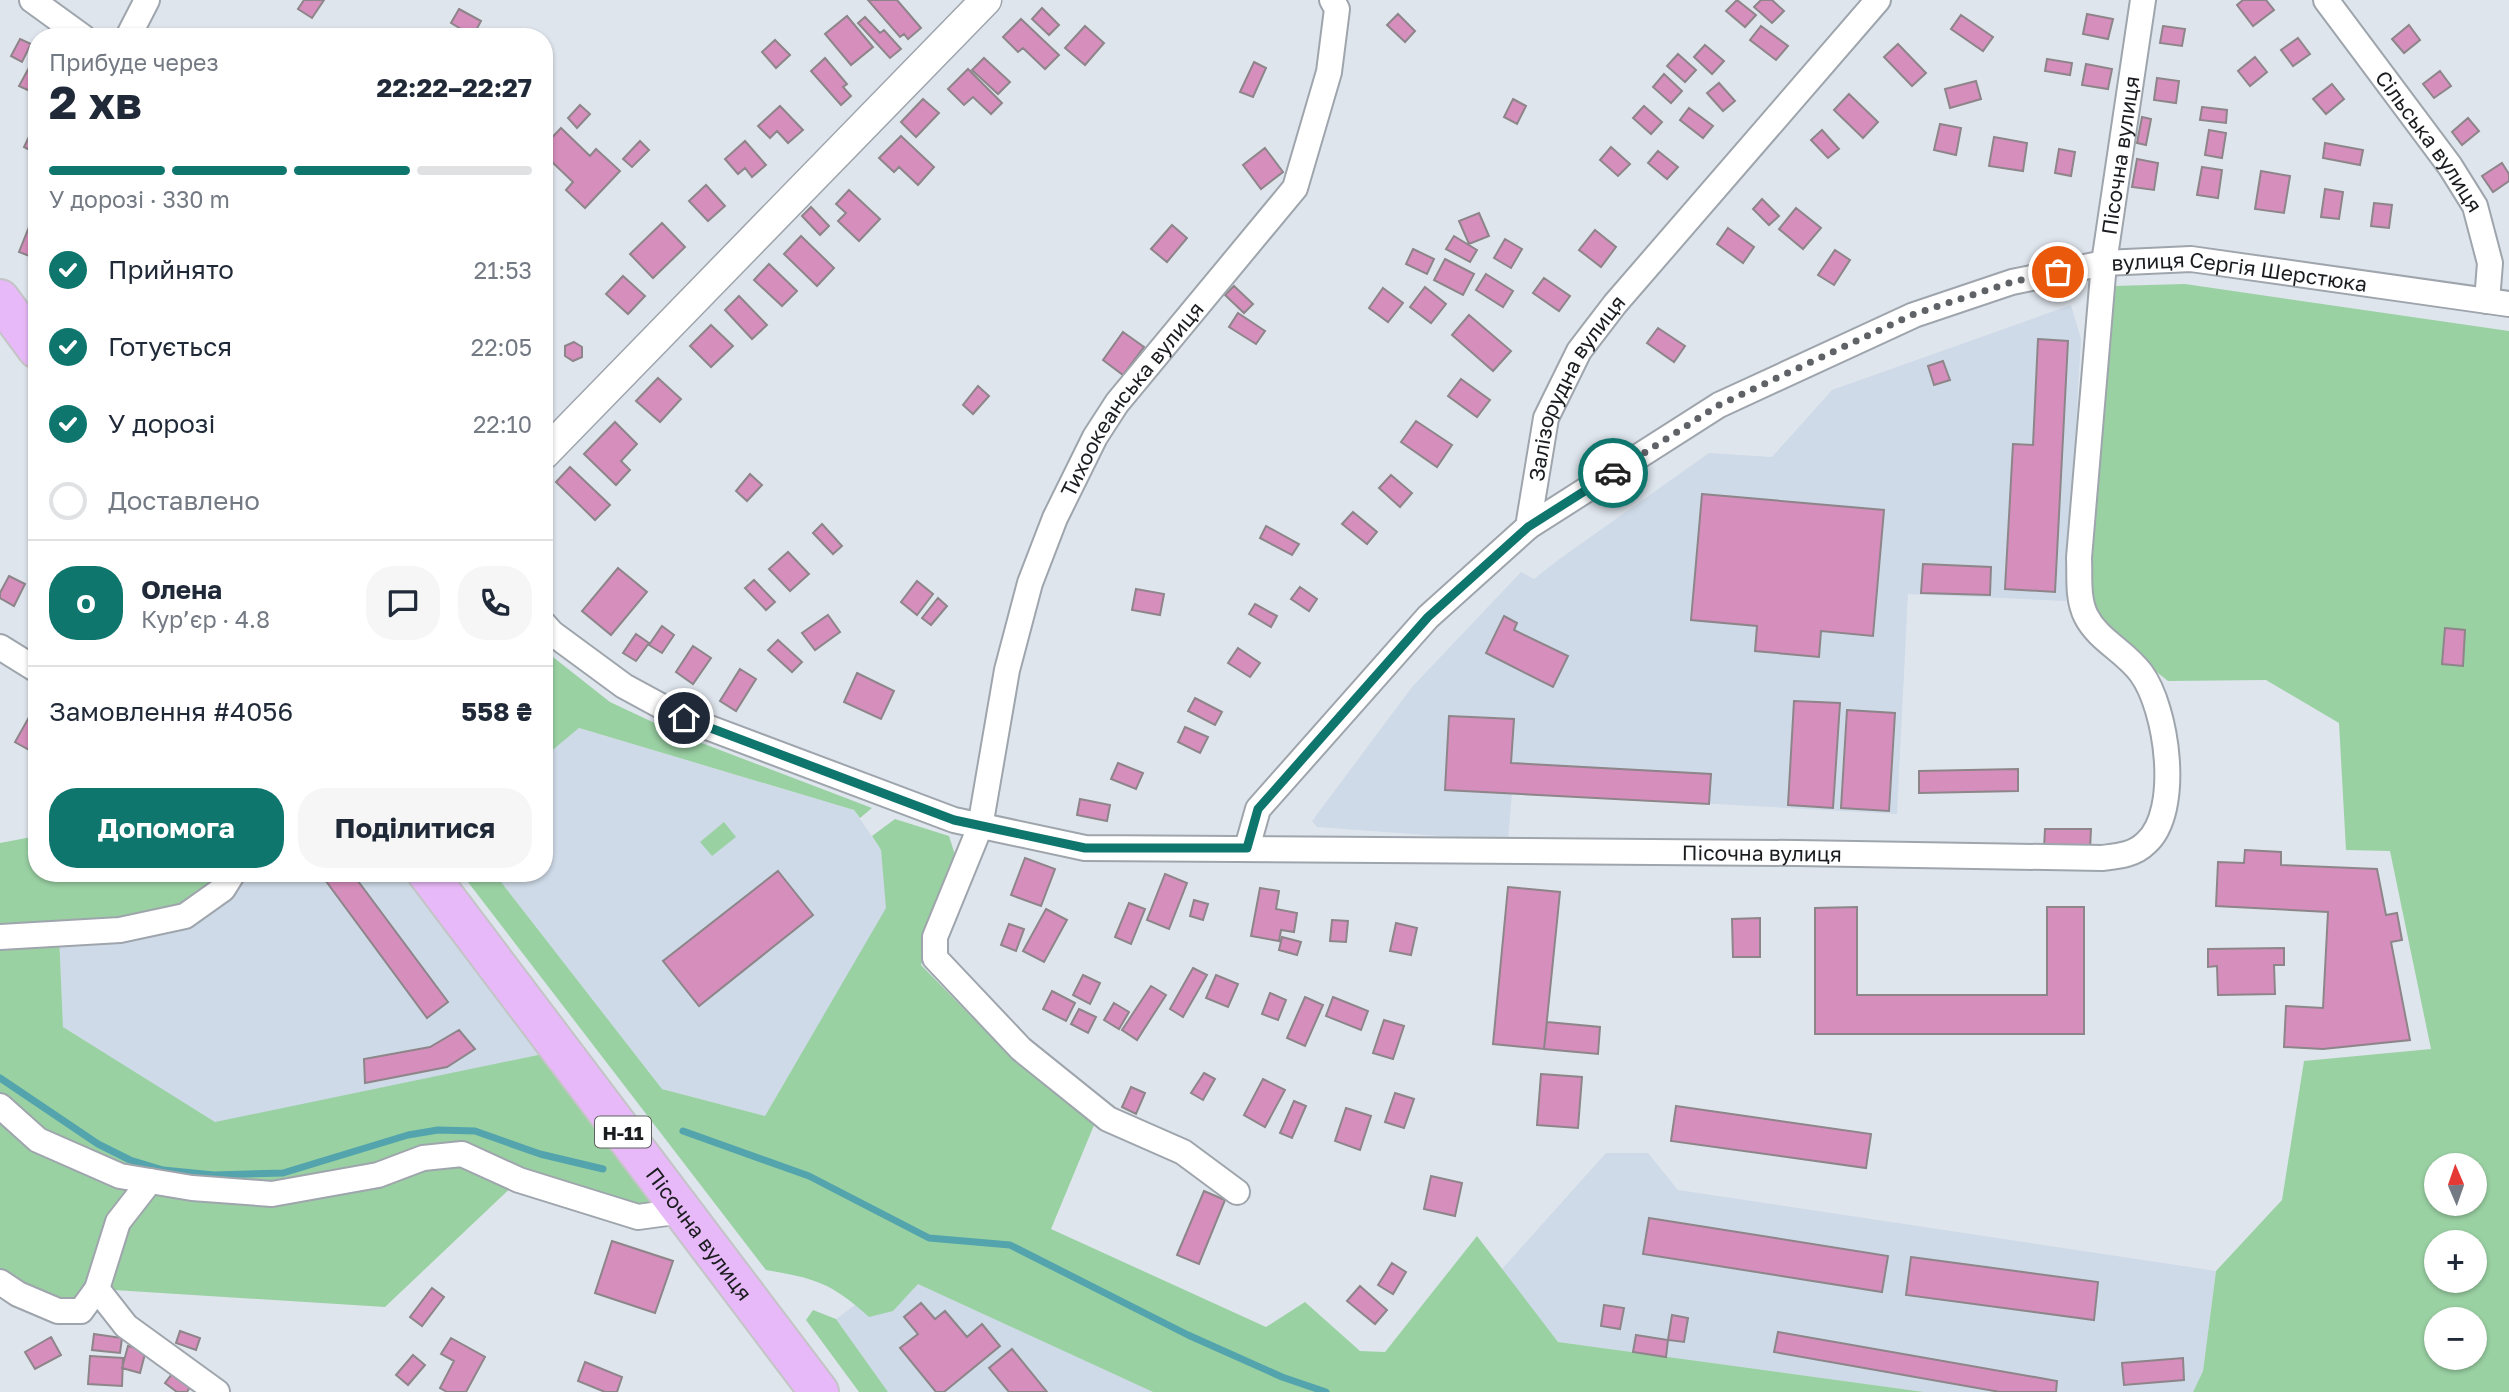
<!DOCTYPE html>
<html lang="uk">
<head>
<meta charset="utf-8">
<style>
  :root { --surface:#fff; --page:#f6f6f7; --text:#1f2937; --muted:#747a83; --line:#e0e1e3; --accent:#0f766e }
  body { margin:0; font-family:"Golos Text",sans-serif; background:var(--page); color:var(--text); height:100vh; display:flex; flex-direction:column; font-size:26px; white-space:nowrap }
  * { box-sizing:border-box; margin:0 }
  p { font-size:23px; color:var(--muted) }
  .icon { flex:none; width:38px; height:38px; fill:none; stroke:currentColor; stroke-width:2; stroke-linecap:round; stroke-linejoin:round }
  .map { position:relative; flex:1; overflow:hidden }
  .drawer { position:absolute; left:28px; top:28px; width:525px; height:854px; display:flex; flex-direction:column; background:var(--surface); border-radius:28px; box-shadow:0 2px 5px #0004 }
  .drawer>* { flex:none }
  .needle { width:46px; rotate:358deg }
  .controls { position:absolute; left:2424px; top:1153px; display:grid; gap:14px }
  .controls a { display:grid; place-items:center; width:63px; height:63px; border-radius:50%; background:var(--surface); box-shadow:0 2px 5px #0004; font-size:35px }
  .pin { position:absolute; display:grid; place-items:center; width:60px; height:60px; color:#fff; margin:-30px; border:4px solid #fff; border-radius:50%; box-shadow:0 2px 7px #0007 }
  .courier { position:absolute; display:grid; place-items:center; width:70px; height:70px; margin:-35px; border:5px solid #0f766e; border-radius:50%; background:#fff; color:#222; box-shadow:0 2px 9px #0007 }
  .summary em { font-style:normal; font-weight:700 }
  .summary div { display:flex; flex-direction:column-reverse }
  .summary { display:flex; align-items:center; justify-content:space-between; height:119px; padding:0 21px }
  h1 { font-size:46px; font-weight:700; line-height:52px }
  .bar { display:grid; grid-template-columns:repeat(4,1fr); gap:10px 7px; align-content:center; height:84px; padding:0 21px }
  .bar i { height:9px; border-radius:5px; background:var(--line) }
  .bar .active { background:var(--accent) }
  .bar p { grid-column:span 4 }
  .line { display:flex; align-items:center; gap:18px; padding:0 21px; border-top:2px solid var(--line) }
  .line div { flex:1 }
  .round { display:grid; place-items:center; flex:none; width:74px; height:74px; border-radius:28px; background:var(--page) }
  ol { padding:0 21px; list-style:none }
  li { display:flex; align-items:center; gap:21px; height:77px }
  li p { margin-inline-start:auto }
  li .icon { padding:7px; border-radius:50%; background:var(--accent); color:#fff; stroke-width:4 }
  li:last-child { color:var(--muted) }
  li i { width:38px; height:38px; border:4px solid var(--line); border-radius:50% }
  .primary-button { display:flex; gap:14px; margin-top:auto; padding:14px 21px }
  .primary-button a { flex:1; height:80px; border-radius:28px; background:var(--accent); color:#fff; font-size:28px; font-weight:700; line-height:80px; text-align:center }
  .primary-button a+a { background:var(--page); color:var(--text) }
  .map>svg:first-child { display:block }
  .built { fill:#cedae7 }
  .green { fill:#9ad1a3; fill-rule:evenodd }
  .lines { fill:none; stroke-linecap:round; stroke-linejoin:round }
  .stream { stroke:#53a4ad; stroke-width:7 }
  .building { fill:#d68ebd; stroke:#8d8589; stroke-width:2 }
  .minor-casing { stroke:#9fa5ac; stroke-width:28 }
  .tertiary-casing { stroke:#9fa5ac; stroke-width:33 }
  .primary-casing { stroke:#c3c4c5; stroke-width:42 }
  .minor { stroke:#fff; stroke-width:24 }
  .tertiary { stroke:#fff; stroke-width:30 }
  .primary { stroke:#e8b9f8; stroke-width:38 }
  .done { stroke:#5f6267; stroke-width:7; stroke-dasharray:0 12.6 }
  .route { stroke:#0f766e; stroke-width:9 }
  .labels { text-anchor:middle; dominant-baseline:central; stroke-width:7; stroke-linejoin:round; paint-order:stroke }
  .shield { fill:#fff; stroke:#5f6062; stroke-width:2 }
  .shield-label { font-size:19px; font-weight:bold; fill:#1a1c1f }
  .street-label { font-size:21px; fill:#1a1c1f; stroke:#fff }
</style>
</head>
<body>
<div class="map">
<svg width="2509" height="1392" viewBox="0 0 2509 1392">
  <rect width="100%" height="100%" fill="#dfe5ed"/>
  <path class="built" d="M2071,305L2081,339L2066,601L1908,594L1897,814L1512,793L1508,841L1317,827L1312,821L1412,687L1521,572L1534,579L1558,560L1709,453L1772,457L1832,390Z
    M578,728L854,810L881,850L887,908L765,1116L662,1089L494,873H544V757Z
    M233,873H427L562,1050L215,1123L63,1027L59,934Z
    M1606,1153H1648L1678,1190L2216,1271L2203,1371L2193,1392H1924L1558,1342L1502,1269Z
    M897,1274L1153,1392H888L836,1319Z"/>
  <path class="green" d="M2185,284L2509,331V1392H2193L2203,1371L2216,1271L2282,1200L2304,1061L2431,1049L2390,851L2346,850L2339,723L2266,680L2168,681L2109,634L2094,612L2087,587L2113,286ZM2436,1166H2474V1204H2436ZM2436,1242H2474V1281H2436ZM2436,1320H2474V1358H2436Z
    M544,650L610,702L678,734L872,808L860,818L854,810L579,728L544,757Z
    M895,819L949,836L956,858L921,965L1015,1061L1097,1118L1051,1229L1266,1327L1305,1302L1360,1351L1385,1352L1477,1236L1558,1342L1924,1392H1153L918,1284L893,1311L869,1317C832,1283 814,1278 766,1270L461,873H494L662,1089L765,1116L886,908L881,850L872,836Z
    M724,822L736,837L712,856L700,842Z
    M37,836V873H233L185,916L59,934L63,1027L215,1122L562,1050L682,1211L638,1217L519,1180L385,1307L98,1289L81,1311L0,1282V843Z
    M813,1310L836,1319L888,1392H859L806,1320Z"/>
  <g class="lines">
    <path class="stream" d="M0,1078L98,1144L130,1160L163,1170L214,1175L283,1173L408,1135L438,1130L475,1131L540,1154L603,1169
      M683,1131L809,1176L929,1238L1010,1245L1188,1335L1282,1377L1326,1392"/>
  </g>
  <path class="building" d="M304,0H324L312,18L298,9Z
    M868,0H897L921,28L908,39L904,34L900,37Z
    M1737,0L1756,15L1745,27L1726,11Z
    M1761,0H1772L1784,11L1772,23L1754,7Z
    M2243,0H2266L2274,10L2253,26L2237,5Z
    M1042,8L1059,25L1049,35L1032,19Z
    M459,9L481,21L473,36L451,23Z
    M1398,14L1415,31L1405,42L1387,25Z
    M2087,14L2113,19L2108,39L2083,34Z
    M1961,15L1993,37L1983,51L1951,29Z
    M847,16L873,47L851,65L825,34Z
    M865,17L880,33L884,30L901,49L890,58L858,23Z
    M1021,19L1059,55L1045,69L1023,48L1018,52L1003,37Z
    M2409,25L2420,40L2404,53L2392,39Z
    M1085,26L1104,43L1085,65L1065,48Z
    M1761,26L1788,46L1776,60L1750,40Z
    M2163,26L2185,29L2182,46L2160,43Z
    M2298,38L2310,54L2293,66L2281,50Z
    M20,39L31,44L22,62L11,56Z
    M775,40L790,55L776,68L762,52Z
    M1898,44L1926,73L1912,86L1884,57Z
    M1705,45L1724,61L1712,74L1694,57Z
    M37,53V83L32,92L19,86Z
    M1678,54L1696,70L1685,82L1667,66Z
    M2255,57L2267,72L2250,86L2238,71Z
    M825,58L847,84L843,87L851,96L841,105L811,71Z
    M984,58L1010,82L998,94L972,70Z
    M2047,59L2072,63L2070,75L2045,71Z
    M1254,62L1266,68L1253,97L1240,92Z
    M2086,64L2112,69L2108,89L2082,85Z
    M968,69L1002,103L991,114L973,97L964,105L948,89Z
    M2440,71L2451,86L2434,98L2423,84Z
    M1664,74L1682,91L1671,103L1653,87Z
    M2157,78L2179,81L2176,103L2154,100Z
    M1976,81L1981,99L1950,108L1945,89Z
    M1719,83L1735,101L1723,111L1707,93Z
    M2332,84L2344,99L2326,114L2313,99Z
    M1849,94L1878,122L1863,138L1834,110Z
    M923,99L939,113L916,137L901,122Z
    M1513,99L1526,106L1517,124L1504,117Z
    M580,105L590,114L577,128L568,118Z
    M780,106L803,130L788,143L777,131L770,138L758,126Z
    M1644,106L1662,122L1651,134L1633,118Z
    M2202,107L2227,110L2226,123L2200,120Z
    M1689,108L1713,126L1703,138L1680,120Z
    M2142,117L2151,119L2146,145L2137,143Z
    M2468,118L2479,131L2462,145L2452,132Z
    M37,120V154L24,147Z
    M1940,124L1961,128L1956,155L1934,150Z
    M561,128L590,156L596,149L620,171L585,208L566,190L573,182L550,160L544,164V146Z
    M1822,130L1839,149L1828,158L1811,140Z
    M2209,130L2226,133L2222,158L2205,155Z
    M901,136L934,167L918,185L899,167L894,172L879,158Z
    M1994,137L2027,143L2023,171L1989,166Z
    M640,141L649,150L632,167L623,159Z
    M745,141L766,165L752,177L745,168L738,174L725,159Z
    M2325,143L2363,150L2360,165L2323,158Z
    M1611,147L1630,164L1618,176L1600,160Z
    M1265,148L1283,172L1261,189L1243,165Z
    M2059,149L2075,152L2071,176L2055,173Z
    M1658,151L1678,167L1667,179L1648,163Z
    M2137,159L2158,163L2154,190L2132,187Z
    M2502,163L2509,174V181L2493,192L2482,176Z
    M2202,167L2222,170L2218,198L2197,195Z
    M2261,171L2290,176L2284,213L2255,209Z
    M706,185L725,206L708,221L689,201Z
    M2325,189L2343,192L2339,219L2321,217Z
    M849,190L880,219L859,241L838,221L846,213L836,204Z
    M1762,199L1779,216L1769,225L1753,209Z
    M2374,203L2392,205L2389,228L2371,226Z
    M811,207L829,226L820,235L802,216Z
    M1796,208L1821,228L1803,249L1779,229Z
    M1479,213L1489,236L1469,244L1459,221Z
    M662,223L685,247L653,278L630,254Z
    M1172,225L1187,238L1167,262L1151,249Z
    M29,227L37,230V245L32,257L19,252Z
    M1728,228L1754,247L1743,263L1717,244Z
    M1595,230L1616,247L1601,267L1579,250Z
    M801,236L834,268L817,286L784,254Z
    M1454,236L1477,250L1470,262L1446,249Z
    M1505,239L1522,249L1511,268L1494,258Z
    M1413,249L1434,259L1427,274L1406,264Z
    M1835,250L1850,260L1834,285L1818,275Z
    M1445,259L1474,274L1463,295L1434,280Z
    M769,264L797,291L782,306L754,280Z
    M1486,274L1513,291L1503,307L1476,290Z
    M623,276L645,296L628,314L606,294Z
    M1544,278L1570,296L1559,311L1533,293Z
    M1234,286L1253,304L1244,313L1225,295Z
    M1425,287L1446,304L1431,323L1410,307Z
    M1383,288L1403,303L1388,322L1369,308Z
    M739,296L767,325L752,339L725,310Z
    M1238,313L1265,331L1256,344L1229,327Z
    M1469,315L1511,351L1493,371L1452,335Z
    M711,325L733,346L711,367L690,346Z
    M1658,328L1685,346L1674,362L1647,343Z
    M1123,332L1144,347L1123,375L1103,360Z
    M2038,339L2068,341L2055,592L2005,589L2013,444L2033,445Z
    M574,342L582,347V357L573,361L565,356V346Z
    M1943,361L1950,380L1934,385L1928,366Z
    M658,378L681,399L660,422L636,401Z
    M1461,379L1490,400L1477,417L1448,396Z
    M978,386L989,396L973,414L963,405Z
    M1416,421L1452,445L1437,467L1401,442Z
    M615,422L637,444L621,461L630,470L616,485L584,454Z
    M570,467L610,505L595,520L556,482Z
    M750,474L762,485L747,501L736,491Z
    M1391,475L1412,493L1400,507L1379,488Z
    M1702,494L1884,510L1873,636L1821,631L1819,657L1755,651L1757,626L1691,620Z
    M1353,512L1377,532L1367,544L1342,524Z
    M822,524L842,546L833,554L813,533Z
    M1266,526L1299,544L1292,555L1260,538Z
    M788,552L809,574L790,591L769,569Z
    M1923,564L1991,567L1990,595L1921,593Z
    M618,568L647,592L611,635L582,611Z
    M9,576L25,584L14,606L0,598V593Z
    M754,580L775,602L766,610L745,588Z
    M917,581L933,594L917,615L901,602Z
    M1300,587L1317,599L1309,611L1291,599Z
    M1136,589L1164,594L1160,615L1132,610Z
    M938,598L947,606L931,625L922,618Z
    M1255,604L1277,616L1271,627L1249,614Z
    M828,615L840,632L815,650L802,633Z
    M1504,616L1517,623L1514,630L1568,656L1553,687L1486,653Z
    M662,626L674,635L662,653L649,645Z
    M2445,628L2465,630L2463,666L2442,664Z
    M636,634L649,643L636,661L623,653Z
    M778,640L802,662L792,672L768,650Z
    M693,646L711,658L693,684L676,672Z
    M1238,648L1260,663L1250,677L1228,663Z
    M740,669L756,679L736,711L720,701Z
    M857,673L894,691L881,719L844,702Z
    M1195,698L1222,712L1215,725L1188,711Z
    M1794,701L1840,703L1833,808L1788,805Z
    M37,703V741L31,751L15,742Z
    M1847,710L1895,713L1889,811L1841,808Z
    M1449,716L1514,719L1511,763L1711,774L1709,804L1445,790Z
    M1185,727L1208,737L1200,753L1178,742Z
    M1118,763L1143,773L1136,789L1111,779Z
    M2018,769V791L1919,793V771Z
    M1080,799L1110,805L1107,821L1077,815Z
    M2045,829H2091L2090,849H2044Z
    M2245,850L2281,852V865L2377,869L2386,915L2397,913L2402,940L2391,942L2410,1040L2323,1049L2284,1047L2286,1006L2323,1008L2328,912L2216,906L2218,862L2244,863Z
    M1025,858L1055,869L1041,906L1011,895Z
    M778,871L813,915L699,1006L663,961Z
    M320,873H352L448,1002L427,1018Z
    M1165,874L1187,883L1169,929L1147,920Z
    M1508,887L1560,892L1544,1049L1493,1044Z
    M1260,888L1279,891L1276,909L1297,913L1294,932L1281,930L1279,941L1251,936Z
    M1194,900L1208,904L1203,920L1190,916Z
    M1129,903L1145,909L1131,944L1115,937Z
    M1857,907V995H2047V907H2084V1034H1815V908Z
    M1046,909L1067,920L1044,962L1023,951Z
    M1760,918V957H1733L1732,919Z
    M1332,920L1348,921L1346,942L1330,941Z
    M1396,923L1417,928L1411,955L1390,951Z
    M1009,924L1024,929L1016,951L1001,945Z
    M1282,937L1301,942L1297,955L1279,950Z
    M2284,948V965H2274L2275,994L2218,995L2217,966L2208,967V949Z
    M1193,968L1207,975L1183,1017L1170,1009Z
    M1083,975L1100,983L1090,1004L1073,995Z
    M1216,975L1238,984L1228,1007L1206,998Z
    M1151,986L1166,995L1137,1040L1122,1030Z
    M1052,991L1075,1003L1066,1021L1043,1009Z
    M1270,993L1286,1000L1278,1020L1262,1014Z
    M1305,997L1323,1005L1305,1046L1287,1038Z
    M1333,997L1368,1011L1361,1030L1326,1016Z
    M1114,1003L1129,1012L1119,1029L1104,1020Z
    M1079,1009L1096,1017L1088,1033L1071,1024Z
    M1384,1020L1404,1026L1393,1059L1373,1053Z
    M1547,1022L1600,1027L1598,1054L1544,1049Z
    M459,1030L475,1049L447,1067L365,1083L364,1059L430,1047Z
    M1204,1073L1215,1079L1203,1100L1191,1093Z
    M1541,1074L1582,1077L1578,1128L1537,1125Z
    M1263,1079L1285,1090L1265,1127L1244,1115Z
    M1131,1087L1145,1093L1136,1114L1122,1107Z
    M1395,1093L1414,1099L1404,1128L1385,1122Z
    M1294,1101L1306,1106L1292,1138L1280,1133Z
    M1676,1106L1871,1134L1866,1168L1671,1141Z
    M1346,1108L1371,1116L1360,1150L1335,1141Z
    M1431,1176L1462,1183L1455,1216L1424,1209Z
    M1204,1191L1225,1200L1199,1264L1177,1255Z
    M1649,1218L1888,1256L1882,1292L1643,1254Z
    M612,1241L673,1261L655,1313L595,1293Z
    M1911,1257L2098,1282L2094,1320L1906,1295Z
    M1392,1263L1406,1272L1393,1294L1378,1285Z
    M1360,1286L1387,1310L1375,1324L1347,1301Z
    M432,1288L444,1297L422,1326L410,1317Z
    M921,1303L935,1319L945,1311L967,1337L982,1324L1000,1346L944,1392H936L900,1348L918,1334L904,1317Z
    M1604,1305L1624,1308L1620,1329L1601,1326Z
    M1672,1315L1688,1318L1684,1342L1668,1340Z
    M180,1331L200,1338L196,1350L176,1343Z
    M1778,1332L2057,1381L2056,1392H2000L1774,1352Z
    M94,1334L122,1338L120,1353L92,1350Z
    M1636,1335L1668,1340L1666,1357L1633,1352Z
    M51,1337L61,1355L35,1369L25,1352Z
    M451,1338L485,1357L466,1392H447L440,1388L454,1361L441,1354Z
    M128,1346L146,1350L140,1373L122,1368Z
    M1012,1349L1047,1392H1009L989,1368Z
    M413,1355L425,1365L408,1385L396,1375Z
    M90,1356L123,1358L122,1386L88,1384Z
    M2183,1358L2184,1380L2124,1385L2122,1363Z
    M585,1362L622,1377L617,1392H605L578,1381Z
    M172,1374L190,1387L187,1392H177L165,1383Z"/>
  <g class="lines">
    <g class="minor-casing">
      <g id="minor">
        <path d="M32,0L83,37"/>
        <path id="s1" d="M2326,0L2450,166L2475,206L2490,263L2487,301"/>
        <path d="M128,37L147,0"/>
        <path id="s2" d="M1528,527L1719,405L1914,315L2012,282L2104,263L2191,259L2509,304"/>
        <path id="s3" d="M544,624L552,633L624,686L683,718L954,820L1085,848L1796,853L2102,858C2118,856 2134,855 2146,843C2182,811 2167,708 2141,673C2125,651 2098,640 2086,616C2077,598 2080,576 2079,558L2104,263L2143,0"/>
        <path d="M0,647L37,670"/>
        <path id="s4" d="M1247,848L1258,809L1428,617L1528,527L1546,418L1579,351L1615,304L1878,0"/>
        <path d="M0,937L120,930L185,916L223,889L233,873"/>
        <path d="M0,1106L38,1140L120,1176L192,1188L272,1194L378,1175L423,1158L462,1154L519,1180L638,1217L682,1211"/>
        <path id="s5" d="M1237,1192L1183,1152L1108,1119L1021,1049L935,958V937L980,827L1007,670L1030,583L1055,518L1095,437L1117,403L1295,188L1329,72L1337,9L1332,0"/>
        <path d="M0,1282L18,1294L58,1311H81L97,1289L126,1326L217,1392"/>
        <path d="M97,1289L118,1222L150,1181"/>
      </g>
    </g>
    <g class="tertiary-casing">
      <path id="tertiary" d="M544,454L986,0"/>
    </g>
    <g class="primary-casing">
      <g id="primary">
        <path d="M0,299L37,349"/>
        <path id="s6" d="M427,873L819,1392"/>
      </g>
    </g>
    <use href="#minor" class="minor"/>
    <use href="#tertiary" class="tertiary"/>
    <use href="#primary" class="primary"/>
  </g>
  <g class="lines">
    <path class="done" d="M1613,473L1719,405L1914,314L2012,282L2058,272"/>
    <path class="route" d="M684,718L954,820L1085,848H1247L1258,809L1428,617L1528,527L1613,473"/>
  </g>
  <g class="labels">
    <rect class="shield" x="595" y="1116.5" width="56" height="31" rx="5"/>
    <g class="shield-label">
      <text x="623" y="1132">Н-11</text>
    </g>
    <g class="street-label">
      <text stroke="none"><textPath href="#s1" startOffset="175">Сільська вулиця</textPath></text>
      <text stroke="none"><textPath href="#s3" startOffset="2380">Пісочна вулиця</textPath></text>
      <text stroke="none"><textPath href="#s2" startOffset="775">вулиця Сергія Шерстюка</textPath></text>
      <text stroke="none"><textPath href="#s4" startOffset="581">Залізорудна вулиця</textPath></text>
      <text stroke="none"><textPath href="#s5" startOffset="987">Тихоокеанська вулиця</textPath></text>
      <text stroke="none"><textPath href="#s3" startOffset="1269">Пісочна вулиця</textPath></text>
      <text stroke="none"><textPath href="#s6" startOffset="452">Пісочна вулиця</textPath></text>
    </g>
  </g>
</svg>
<div class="controls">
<a><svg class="needle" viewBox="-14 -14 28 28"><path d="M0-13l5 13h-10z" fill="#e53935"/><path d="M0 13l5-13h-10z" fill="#747a83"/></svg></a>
<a>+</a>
<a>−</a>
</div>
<div class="pin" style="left:2058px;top:272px;background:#ea580c"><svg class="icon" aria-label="bag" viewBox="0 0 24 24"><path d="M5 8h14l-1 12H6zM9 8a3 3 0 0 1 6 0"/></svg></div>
<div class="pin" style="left:684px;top:718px;background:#1f2937"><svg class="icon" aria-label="home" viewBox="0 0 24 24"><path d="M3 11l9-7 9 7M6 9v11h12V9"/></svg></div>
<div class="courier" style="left:1613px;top:473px"><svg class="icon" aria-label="car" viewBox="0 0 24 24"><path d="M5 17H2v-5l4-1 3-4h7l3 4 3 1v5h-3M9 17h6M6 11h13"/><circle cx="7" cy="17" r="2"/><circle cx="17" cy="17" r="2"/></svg></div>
<section class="drawer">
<div class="summary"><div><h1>2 хв</h1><p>Прибуде через</p></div><em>22:22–22:27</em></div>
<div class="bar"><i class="active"></i><i class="active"></i><i class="active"></i><i></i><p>У дорозі · 330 m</p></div>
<ol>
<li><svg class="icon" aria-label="check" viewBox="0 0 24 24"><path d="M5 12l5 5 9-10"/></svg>Прийнято<p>21:53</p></li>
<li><svg class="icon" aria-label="check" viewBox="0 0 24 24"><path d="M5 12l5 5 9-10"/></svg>Готується<p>22:05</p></li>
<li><svg class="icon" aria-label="check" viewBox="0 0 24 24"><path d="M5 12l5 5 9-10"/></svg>У дорозі<p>22:10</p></li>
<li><i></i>Доставлено</li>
</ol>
<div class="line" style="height:126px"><b class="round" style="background:var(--accent);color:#fff">О</b><div><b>Олена</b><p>Кур’єр · 4.8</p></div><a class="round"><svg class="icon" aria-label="chat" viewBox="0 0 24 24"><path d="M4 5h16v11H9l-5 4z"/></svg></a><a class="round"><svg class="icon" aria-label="phone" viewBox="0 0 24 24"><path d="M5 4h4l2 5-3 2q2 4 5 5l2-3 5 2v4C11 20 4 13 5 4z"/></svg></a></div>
<div class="line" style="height:91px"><div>Замовлення #4056</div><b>558 ₴</b></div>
<div class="primary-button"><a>Допомога</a><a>Поділитися</a></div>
</section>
</div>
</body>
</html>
